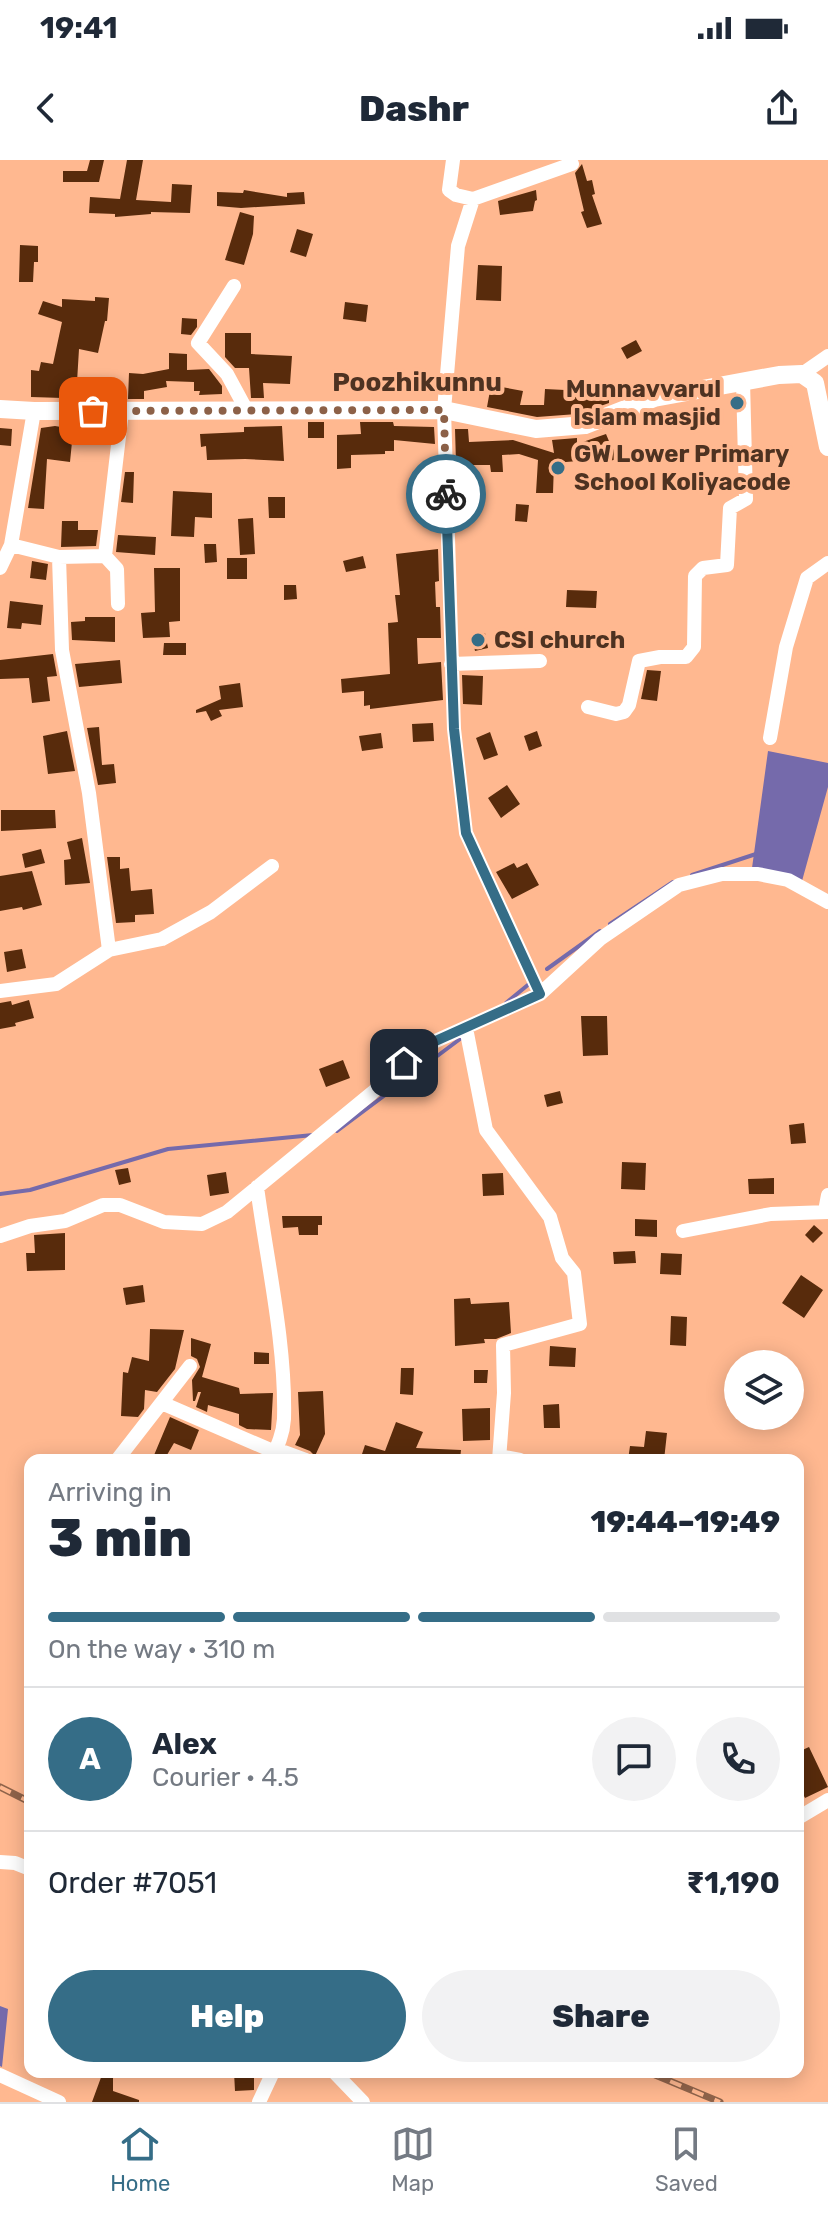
<!DOCTYPE html>
<html lang="en">
<head>
<meta charset="utf-8">
<style>
  :root { --surface:#fff; --page:#f2f2f3; --text:#1f2937; --muted:#747a83; --line:#e0e1e3; --accent:#356d87 }
  body { margin:0; font-family:Rubik,sans-serif; background:var(--page); color:var(--text); height:100vh; display:flex; flex-direction:column; font-size:30px; white-space:nowrap }
  * { box-sizing:border-box; margin:0 }
  p { font-size:26px; color:var(--muted) }
  .icon { flex:none; width:44px; height:44px; fill:none; stroke:currentColor; stroke-width:2; stroke-linecap:round; stroke-linejoin:round }
  .map { position:relative; flex:1; overflow:hidden }
  .panel { position:absolute; left:24px; top:1294px; width:780px; height:624px; display:flex; flex-direction:column; background:var(--surface); border-radius:16px; box-shadow:0 4px 20px #0003 }
  .panel>* { flex:none }
  .tools { position:absolute; left:724px; top:1190px; display:grid; gap:16px }
  .tools a { display:grid; place-items:center; width:80px; height:80px; border-radius:50%; background:var(--surface); box-shadow:0 4px 20px #0003; font-size:40px }
  .pin { position:absolute; display:grid; place-items:center; width:68px; height:68px; color:#fff; margin:-34px; border-radius:16px; box-shadow:0 4px 12px #0006 }
  .courier { position:absolute; display:grid; place-items:center; width:80px; height:80px; margin:-40px; border:6px solid #356d87; border-radius:50%; background:#fff; color:#222; box-shadow:0 2px 10px #0007 }
  .headline em { font-style:normal; font-weight:800 }
  .headline div { display:flex; flex-direction:column-reverse }
  .headline { display:flex; align-items:center; justify-content:space-between; height:136px; padding:0 24px }
  h1 { font-size:52px; font-weight:800; line-height:60px }
  .bar { display:grid; grid-template-columns:repeat(4,1fr); gap:12px 8px; align-content:center; height:96px; padding:0 24px }
  .bar i { height:10px; border-radius:6px; background:var(--line) }
  .bar .on { background:var(--accent) }
  .bar p { grid-column:span 4 }
  .line { display:flex; align-items:center; gap:20px; padding:0 24px; border-top:2px solid var(--line) }
  .line div { flex:1 }
  .round { display:grid; place-items:center; flex:none; width:84px; height:84px; border-radius:42px; background:var(--page) }
  .cta { display:flex; gap:16px; margin-top:auto; padding:16px 24px }
  .cta a { flex:1; height:92px; border-radius:48px; background:var(--accent); color:#fff; font-size:32px; font-weight:800; line-height:92px; text-align:center }
  .cta a+a { background:var(--page); color:var(--text) }
  .status { display:flex; justify-content:space-between; align-items:center; height:56px; padding:0 40px; background:var(--surface); direction:ltr }
  .status svg { height:22px; fill:currentColor }
  header { display:flex; justify-content:space-between; align-items:center; height:104px; padding:0 24px; background:var(--surface); font-size:36px; font-weight:800 }
  .dock { display:flex; justify-content:space-around; align-items:center; height:112px; border-top:2px solid var(--line); background:var(--surface); font-size:22px; color:var(--muted) }
  .dock a { display:grid; justify-items:center; gap:4px }
  .dock .on { color:var(--accent) }
  .map>svg:first-child { display:block }
  .water { fill:#756aab }
  .lines { fill:none; stroke-linecap:round; stroke-linejoin:round }
  .stream { stroke:#756aab; stroke-width:4 }
  .building { fill:#582b0c }
  .street { stroke:#fff; stroke-width:14 }
  .secondary { stroke:#fff; stroke-width:18 }
  .rail-casing { stroke:#8f634a; stroke-width:7 }
  .rail { stroke:#ffb890; stroke-width:4; stroke-dasharray:12; stroke-linecap:butt }
  .done { stroke:#8c6148; stroke-width:8; stroke-dasharray:0 14.4 }
  .route { stroke:#356d87; stroke-width:10 }
  .poi-dot { fill:#356d87; stroke:#ffb890; stroke-width:3 }
  .labels { text-anchor:middle; dominant-baseline:central; stroke-width:8; stroke-linejoin:round; paint-order:stroke }
  .poi-label { font-size:24px; font-weight:bold; fill:#4e3221; stroke:#ffb890; text-anchor:start }
  .neighbourhood-label { font-size:26px; font-weight:bold; fill:#4e3221; stroke:#ffb890 }
</style>
</head>
<body>
<div class="status"><b>19:41</b><svg viewBox="0 0 49 12"><path d="M0 12V9h3v3zM5 12V6h3v6zM10 12V3h3v9zM15 12V0h3v12zM26 1h20v11H26zM47 4h2v5h-2z"/></svg></div>
<header><svg class="icon" aria-label="back" viewBox="0 0 24 24"><path d="M15 5l-7 7 7 7"/></svg>Dashr<svg class="icon" aria-label="share" viewBox="0 0 24 24"><path d="M12 15V3M7 8l5-5 5 5M5 13v7h14v-7"/></svg></header>
<div class="map">
<svg width="828" height="1942" viewBox="0 0 828 1942">
  <rect width="100%" height="100%" fill="#ffb890"/>
  <path class="water" d="M768,591L828,603V627L802,721L752,708Z
    M0,1846L8,1849L2,1907L0,1906Z"/>
  <g class="lines">
    <path class="stream" d="M692,715L756,694
      M610,764L673,722
      M547,809L600,771
      M506,843L529,824
      M337,971L464,876
      M0,1034L30,1030L168,989L313,975"/>
  </g>
  <path class="building" d="M90,0H104L99,22H63V11H87Z
    M127,0H143L136,40L171,42L172,24L192,25L190,53L151,52V54L115,57V54L89,53L90,37L120,39Z
    M582,4L587,21L592,20L595,34L592,35L602,64L587,68L581,52L584,51L575,13Z
    M244,30L287,37V33L304,32L305,44L241,48L217,46V32L243,33Z
    M536,30L537,40L535,41L533,51L500,55L498,41Z
    M240,52L254,56L253,74L244,105L225,100Z
    M297,69L313,74L306,97L290,92Z
    M20,85L38,86V102H34L33,122H19Z
    M478,105L502,106L501,141L476,140Z
    M95,137L109,138L107,161H105L98,193L79,189L77,222L96,223L95,239L31,237V210L39,211L41,202L53,204L62,162L38,154L43,141L62,147V139L95,141Z
    M345,142L368,145L366,162L343,159Z
    M182,158L197,159V167L191,175L181,174Z
    M225,173H251V194L292,196L290,224L263,223L264,238H251L249,208H235L225,197Z
    M636,180L642,191L627,199L621,188Z
    M169,193L187,194V210L209,209L222,226V234L199,235L200,231H194V222L166,221L167,227L144,231V239H128L129,213L143,214L169,209Z
    M491,225L523,231L520,245H544L545,229L565,230V227H578L577,231H609V243L592,249H577V254L537,257L487,247Z
    M308,262H324V278H308Z
    M360,262H393L394,266L434,267L435,284L394,280V291H385V294L351,295V308L337,309V275L361,274Z
    M55,266L85,271L84,282H72L70,302L47,299L44,349L28,348L41,268Z
    M282,266L284,301L245,299L207,300L206,286L201,287L200,274L244,272V267Z
    M0,268L12,269L11,286L0,285Z
    M455,269H468L469,282L513,280L554,293L552,280L577,278V284L606,274L611,286L572,298L578,301L554,303L553,333H536L538,300L519,294L502,295L503,312H491L490,305H463L461,338L457,337Z
    M614,289L617,299L606,302L603,292Z
    M125,312H134L133,343L121,342Z
    M414,326L432,327L431,345L413,344Z
    M173,331L212,333V358L195,357L194,377L171,376Z
    M268,337H285V358H269Z
    M516,344L529,345L527,362L515,361Z
    M253,358L255,394L240,395L238,359Z
    M62,361H78V370H98L96,386L61,387Z
    M118,375L156,377L155,395L116,392Z
    M204,384H216L217,402L205,403Z
    M438,389L439,421L435,422L436,447H440L441,478H417L418,504L441,502L443,540L370,549V545L364,546V531L342,533L341,519L390,514L388,463L398,462L395,435H400L396,394Z
    M363,396L366,408L346,412L343,401Z
    M227,398H247V419H227Z
    M32,401L48,404L46,420L30,418Z
    M154,408H180V461L169,462L170,477L143,478L141,453L155,452Z
    M284,425H296L297,439L284,440Z
    M567,430L597,431L596,448L566,447Z
    M10,441L43,445L41,465L22,463L21,469L7,468Z
    M85,457H115V482L72,480L71,462L85,461Z
    M485,473L488,488L475,491L472,476Z
    M164,483H186V495H163Z
    M53,494L57,516L47,517L50,541L32,543L29,518L0,519V500Z
    M120,500L122,523L79,527L75,504Z
    M647,510L661,511L657,541L641,539Z
    M462,515L483,516L482,545L463,544Z
    M240,523L243,547L219,550L222,556L211,561L206,551L196,553V550L221,539L219,526Z
    M433,563L434,581L413,582L412,564Z
    M99,567L102,605L114,604L116,623L98,625L87,568Z
    M67,571L75,611L48,614L43,576Z
    M537,571L542,586L529,591L524,576Z
    M490,572L498,595L484,600L476,578Z
    M381,573L383,588L362,591L359,576Z
    M507,625L520,644L501,658L488,638Z
    M1,650H55L56,668L1,671Z
    M82,678L90,723L65,725L64,700L71,699L67,682Z
    M41,689L45,703L25,708L22,694Z
    M107,697H120V709L129,708L131,731L152,729L154,754L135,755V762L116,763Z
    M514,703L517,708L527,703L539,725L512,739L496,712Z
    M32,711L42,745L23,750L22,747L0,751V716Z
    M22,789L26,808L7,812L4,792Z
    M29,840L34,858L15,863L16,866L0,869V843L11,841L12,845Z
    M581,856H607L608,895L583,896Z
    M343,900L350,918L326,927L319,909Z
    M560,931L563,943L547,947L544,935Z
    M804,963L806,983L791,984L789,965Z
    M622,1002L646,1003L645,1030L621,1029Z
    M128,1008L131,1022L119,1025L115,1010Z
    M226,1012L229,1033L210,1036L207,1015Z
    M503,1013L504,1035L483,1036L482,1014Z
    M774,1018V1034H749L748,1019Z
    M282,1056H322V1065H318V1075H299L298,1067L283,1068Z
    M635,1059L657,1060V1077L635,1076Z
    M814,1065L823,1073L813,1083L805,1075Z
    M65,1073V1110L27,1111L26,1093H35L34,1075Z
    M635,1091L636,1103L614,1104L613,1092Z
    M661,1093L682,1094L681,1115L660,1114Z
    M801,1115L823,1130L804,1158L782,1143Z
    M143,1125L145,1142L126,1145L123,1128Z
    M470,1138L471,1144L509,1142L511,1173L496,1179H484L485,1183L455,1186L454,1139Z
    M671,1156L687,1157L686,1186L670,1185Z
    M150,1169L184,1170L175,1209L157,1232L145,1230L144,1249L138,1257L121,1256L123,1212L128,1213L132,1197L149,1201Z
    M191,1178L211,1184L202,1217L239,1228L240,1234L273,1233L271,1270L247,1269L239,1265V1254L208,1245L207,1252L196,1247L201,1232H198L195,1241H193L192,1220L200,1207L197,1199L191,1196Z
    M550,1186L576,1188L575,1207L549,1206Z
    M254,1192L269,1193V1204H254Z
    M401,1208H414L413,1235L400,1234Z
    M474,1210H488L487,1223H474Z
    M323,1231L325,1274L315,1296L310,1291L295,1285L300,1275L298,1232Z
    M559,1244L560,1268H544L543,1245Z
    M490,1248V1280L463,1281L462,1249Z
    M170,1257L199,1270L191,1290L174,1283L164,1300H152Z
    M396,1262L423,1272L416,1288L461,1290L460,1300H417L400,1294L405,1296L404,1300H360L365,1285L385,1291Z
    M646,1271L667,1273L664,1300H628L630,1286L644,1287Z
    M809,1587L828,1627L805,1638L798,1624V1592Z
    M103,1912H113V1931L139,1940V1942H92Z
    M234,1912H254V1930L235,1931Z"/>
  <g class="lines">
    <path class="street" d="M453,0L449,30L456,35L473,39L458,86L444,250L454,569L466,673L540,834
      M473,39L572,4
      M234,126L198,183L227,214L247,251
      M802,214L828,196
      M34,251L11,385L59,397L62,490L89,633L109,790L162,779L211,752L272,706
      M105,396L122,251
      M59,397L105,396L117,409L118,444
      M0,408L11,385
      M451,504L540,501
      M588,547L616,554L624,552L629,545L639,501L660,497H686L694,487L695,416L703,408L727,405L730,348L746,339L743,221
      M770,578L786,487L807,418L828,403
      M0,831L56,824L109,790
      M466,868L486,970L550,1057L562,1098L574,1113L580,1164L503,1185L504,1233L499,1300
      M257,1027C267,1102 286,1184 284,1259C283,1275 277,1287 271,1300
      M825,1051L828,1035
      M683,1071L771,1054L828,1052
      M0,1076L30,1066L65,1061L103,1045H120L164,1062L202,1064L227,1052L372,933L420,888L540,834L600,779L679,725L722,714H758L788,720L828,742
      M164,1244L275,1292
      M276,1289L306,1300
      M499,1296L520,1300
      M117,1300L190,1206
      M798,1658L828,1640
      M0,1702L15,1703L30,1709
      M334,1912L363,1942
      M0,1915L59,1942
      M259,1942L273,1912"/>
    <path class="secondary" d="M0,249L34,251L444,250L536,269L585,265L654,238L779,215L802,214L815,223L828,287"/>
    <g class="rail-casing">
      <path id="rail" d="M0,1627L30,1642
        M648,1912L720,1942"/>
    </g>
    <use href="#rail" class="rail"/>
  </g>
  <g class="lines">
    <path class="done" d="M93,251L444,250L446,334"/>
    <path class="route" d="M404,903L420,888L540,834L466,673L454,569L446,334"/>
  </g>
  <g class="poi-dot">
    <circle cx="737" cy="243" r="8"/>
    <circle cx="558" cy="308" r="8"/>
    <circle cx="478" cy="480" r="8"/>
  </g>
  <g class="labels">
    <g class="poi-label">
      <text x="721" y="229" text-anchor="end">Munnavvarul<tspan x="721" dy="28">Islam masjid</tspan></text>
      <text x="574" y="294">GW Lower Primary<tspan x="574" dy="28">School Koliyacode</tspan></text>
      <text x="494" y="480">CSI church</text>
    </g>
    <g class="neighbourhood-label">
      <text x="417" y="222">Poozhikunnu</text>
    </g>
  </g>
</svg>
<div class="tools">
<a><svg class="icon" aria-label="layers" viewBox="0 0 24 24"><path d="M12 4l9 5-9 5-9-5zM3 14l9 5 9-5"/></svg></a>
</div>
<div class="pin" style="left:93px;top:251px;background:#ea580c"><svg class="icon" aria-label="bag" viewBox="0 0 24 24"><path d="M5 8h14l-1 12H6zM9 8a3 3 0 0 1 6 0"/></svg></div>
<div class="pin" style="left:404px;top:903px;background:#1f2937"><svg class="icon" aria-label="home" viewBox="0 0 24 24"><path d="M3 11l9-7 9 7M6 9v11h12V9"/></svg></div>
<div class="courier" style="left:446px;top:334px"><svg class="icon" aria-label="bike" viewBox="0 0 24 24"><circle cx="6" cy="16" r="4"/><circle cx="18" cy="16" r="4"/><path d="M6 16l4-8h5l3 8M10 8l3 8H6M13 5h3"/></svg></div>
<section class="panel">
<div class="headline"><div><h1>3 min</h1><p>Arriving in</p></div><em>19:44–19:49</em></div>
<div class="bar"><i class="on"></i><i class="on"></i><i class="on"></i><i></i><p>On the way · 310 m</p></div>
<div class="line" style="height:144px"><b class="round" style="background:var(--accent);color:#fff">A</b><div><b>Alex</b><p>Courier · 4.5</p></div><a class="round"><svg class="icon" aria-label="chat" viewBox="0 0 24 24"><path d="M4 5h16v11H9l-5 4z"/></svg></a><a class="round"><svg class="icon" aria-label="phone" viewBox="0 0 24 24"><path d="M5 4h4l2 5-3 2q2 4 5 5l2-3 5 2v4C11 20 4 13 5 4z"/></svg></a></div>
<div class="line" style="height:104px"><div>Order #7051</div><b>₹1,190</b></div>
<div class="cta"><a>Help</a><a>Share</a></div>
</section>
</div>
<nav class="dock">
<a class="on"><svg class="icon" aria-label="home" viewBox="0 0 24 24"><path d="M3 11l9-7 9 7M6 9v11h12V9"/></svg>Home</a>
<a><svg class="icon" aria-label="map" viewBox="0 0 24 24"><path d="M3 6l6-2 6 2 6-2v14l-6 2-6-2-6 2zM9 4v14M15 6v14"/></svg>Map</a>
<a><svg class="icon" aria-label="saved" viewBox="0 0 24 24"><path d="M7 4h10v16l-5-4-5 4z"/></svg>Saved</a>
</nav>
</body>
</html>
